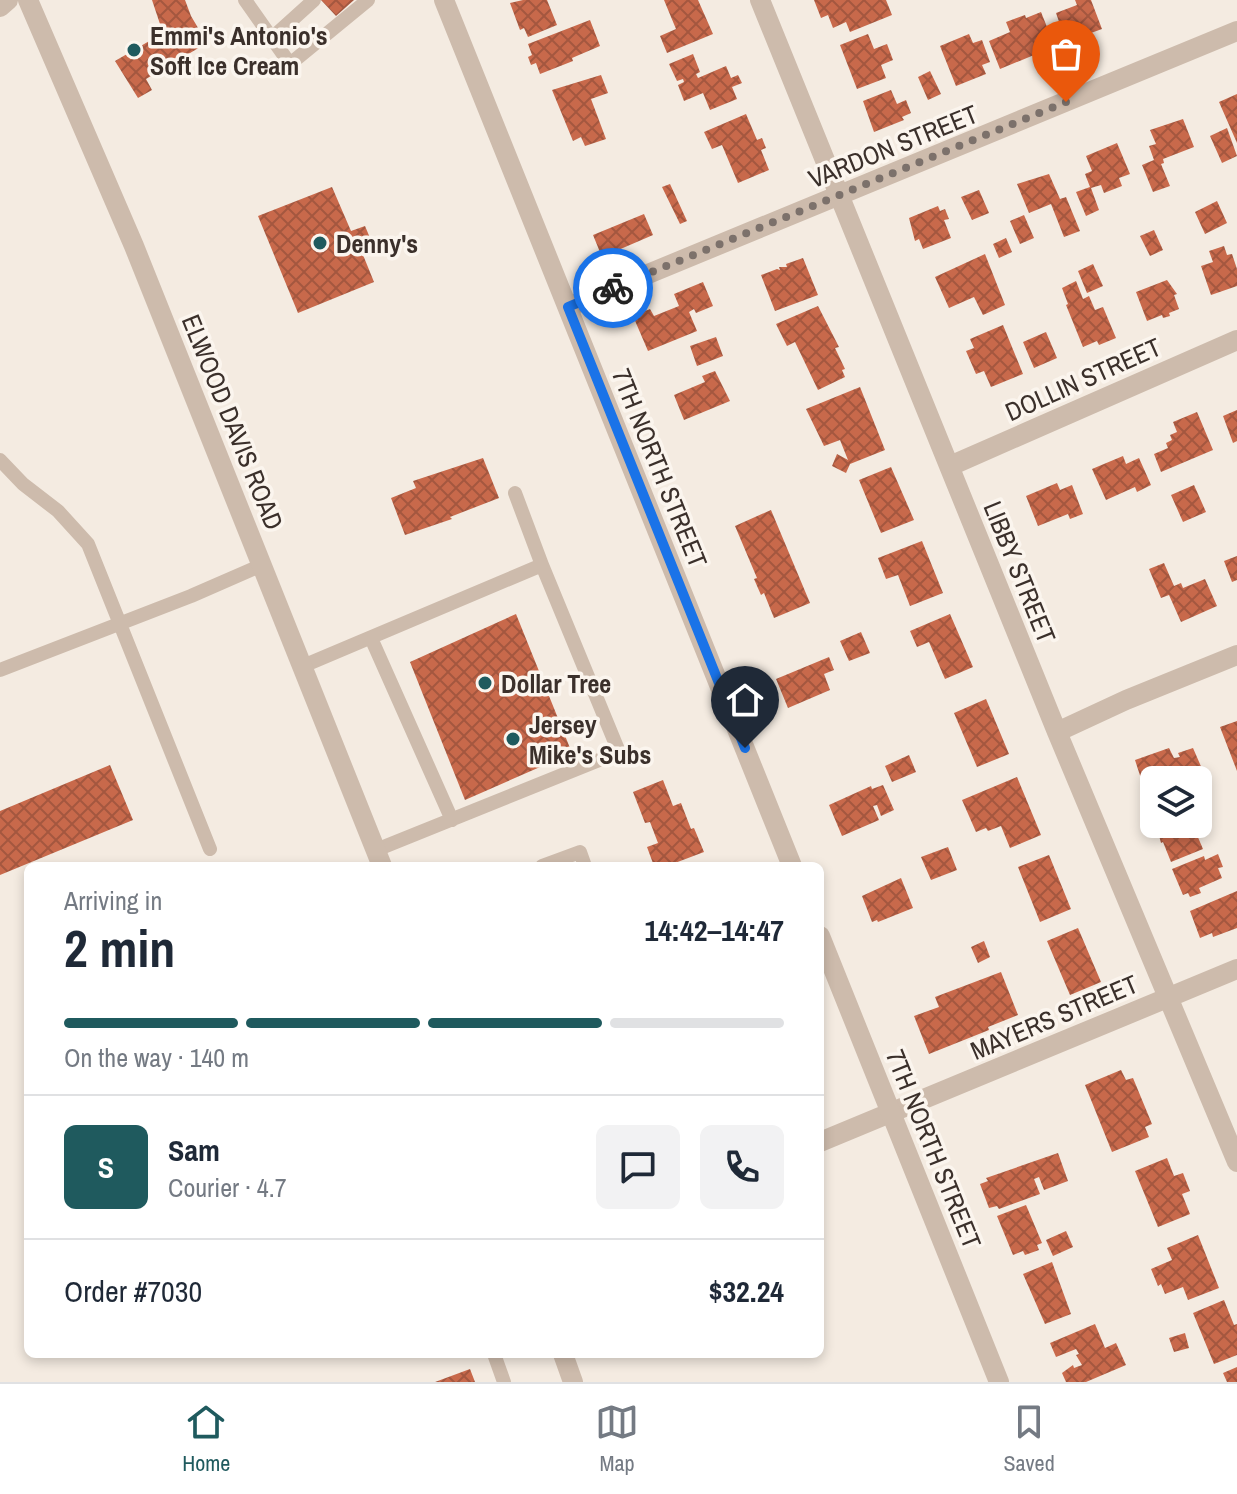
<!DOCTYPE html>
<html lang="en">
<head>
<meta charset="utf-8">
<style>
  :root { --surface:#fff; --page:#f2f2f3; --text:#1f2937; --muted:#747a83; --line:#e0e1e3; --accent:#1f5a5e }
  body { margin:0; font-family:"Archivo Narrow",sans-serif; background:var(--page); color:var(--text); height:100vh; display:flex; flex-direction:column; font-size:30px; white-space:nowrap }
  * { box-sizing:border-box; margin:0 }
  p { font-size:26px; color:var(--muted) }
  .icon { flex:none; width:44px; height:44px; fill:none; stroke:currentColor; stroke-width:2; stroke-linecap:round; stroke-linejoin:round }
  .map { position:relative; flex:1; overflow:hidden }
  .sheet { position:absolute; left:24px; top:862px; width:800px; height:496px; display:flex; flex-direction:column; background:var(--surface); border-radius:12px; box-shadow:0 4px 12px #0003 }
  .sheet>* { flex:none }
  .controls { position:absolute; left:1140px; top:766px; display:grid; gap:16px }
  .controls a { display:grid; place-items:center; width:72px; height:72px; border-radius:12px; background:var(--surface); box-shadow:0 4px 12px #0003; font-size:40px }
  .pin { position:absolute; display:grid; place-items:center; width:68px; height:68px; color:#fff; margin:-82px -34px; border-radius:50% 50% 50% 0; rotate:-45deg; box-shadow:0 0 8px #0007 }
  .pin .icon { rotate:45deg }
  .courier { position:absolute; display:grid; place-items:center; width:80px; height:80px; margin:-40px; border:6px solid #1a73e8; border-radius:50%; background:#fff; color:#222; box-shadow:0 2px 10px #0007 }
  .summary em { font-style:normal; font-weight:700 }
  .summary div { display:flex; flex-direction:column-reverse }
  .summary { display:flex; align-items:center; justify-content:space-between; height:136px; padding:0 40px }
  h1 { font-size:52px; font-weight:700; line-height:60px }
  .bar { display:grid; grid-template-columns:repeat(4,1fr); gap:12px 8px; align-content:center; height:96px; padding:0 40px }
  .bar i { height:10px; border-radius:6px; background:var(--line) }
  .bar .selected { background:var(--accent) }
  .bar p { grid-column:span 4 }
  .line { display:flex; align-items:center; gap:20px; padding:0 40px; border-top:2px solid var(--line) }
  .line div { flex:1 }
  .round { display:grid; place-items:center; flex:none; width:84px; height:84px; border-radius:12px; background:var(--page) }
  .tabs { display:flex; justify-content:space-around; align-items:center; height:112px; border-top:2px solid var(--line); background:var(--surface); font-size:22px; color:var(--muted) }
  .tabs a { display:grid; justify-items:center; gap:4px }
  .tabs .selected { color:var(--accent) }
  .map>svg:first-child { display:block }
  .building { fill:url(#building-cross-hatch) }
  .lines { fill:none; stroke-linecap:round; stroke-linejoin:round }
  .service { stroke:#cdbbac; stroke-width:14 }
  .minor { stroke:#cdbbac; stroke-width:20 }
  .tertiary { stroke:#cdbbac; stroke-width:20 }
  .done { stroke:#7c716b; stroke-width:8; stroke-dasharray:0 14.4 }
  .route { stroke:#1a73e8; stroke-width:10 }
  .poi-dot { fill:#1f5a5e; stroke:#fbf5ee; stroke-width:3 }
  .labels { text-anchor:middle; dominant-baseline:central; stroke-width:7; stroke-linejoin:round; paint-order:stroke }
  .poi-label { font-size:26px; font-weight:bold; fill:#3b302b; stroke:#fbf5ee; text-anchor:start }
  .street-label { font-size:26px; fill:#3b302b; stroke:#fbf5ee }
</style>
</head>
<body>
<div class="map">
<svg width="1237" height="1382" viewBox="0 0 1237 1382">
  <defs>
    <pattern id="building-cross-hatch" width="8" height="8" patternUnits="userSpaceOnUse" patternTransform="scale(2)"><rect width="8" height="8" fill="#c8694b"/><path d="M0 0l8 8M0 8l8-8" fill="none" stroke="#a4573f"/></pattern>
  </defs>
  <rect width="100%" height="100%" fill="#f4ebe1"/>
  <path class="building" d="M152,0H185L191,16L207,43L146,79L152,90L138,98L115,61L163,33Z
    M321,0H354L336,16Z
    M523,0H547L557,25L528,37L524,28L520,30L510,3Z
    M664,0H698L713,34L667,53L660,36L676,29Z
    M814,0H886L892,15L850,32L846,22L833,28L828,15L821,18Z
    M1075,0H1091L1102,29L1066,42L1056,13L1077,5Z
    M1041,12L1053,42L1033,50L1034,55L1000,69L989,41L1010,32L1006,22L1025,15L1026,18Z
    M590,20L600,46L572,58L573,61L540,74L536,63L531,65L528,57L532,55L528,44Z
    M868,34L874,49L887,44L893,60L881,65L886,78L857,89L840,45Z
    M969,34L973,43L982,40L990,62L982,65L986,74L956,86L940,46Z
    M693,54L700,72L696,74L698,78L726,66L731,78L738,75L742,83L732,87L737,99L710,110L703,93L684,101L678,85L684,82L683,79L677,81L669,64Z
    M930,71L941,94L928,100L918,77Z
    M601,75L608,93L591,99L606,139L585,146L581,137L573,141L552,90Z
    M891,90L897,104L906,100L911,113L902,117L904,120L874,132L863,101Z
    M1237,94V143L1219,102Z
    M746,114L757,140L762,138L766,148L761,150L769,170L738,183L722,145L712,149L704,132Z
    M1183,119L1194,147L1163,159L1164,163L1161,164L1170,186L1153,192L1142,165L1154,160L1149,146L1156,144L1150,130Z
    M1227,128L1237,156L1222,163L1210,136Z
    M1117,143L1130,174L1119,178L1122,186L1104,193L1101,185L1091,188L1099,210L1086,216L1076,192L1090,187L1085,174L1092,171L1086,156Z
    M1049,174L1060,199L1066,197L1080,231L1064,237L1051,204L1029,213L1017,184Z
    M670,184L687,221L680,224L662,187Z
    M332,187L351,231L365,226L373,245L361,250L374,282L298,313L258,216Z
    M979,190L989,213L972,220L961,197Z
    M1217,201L1227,223L1205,234L1195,212Z
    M938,206L940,211L945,209L949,219L944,220L951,238L923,249L919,239L915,241L909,218Z
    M644,214L653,235L602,257L593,235Z
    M1024,215L1034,238L1020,244L1010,221Z
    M1154,230L1163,250L1150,256L1140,236Z
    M1006,238L1012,252L999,258L993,244Z
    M1224,246L1227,255L1232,254L1237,269V286L1211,295L1201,266L1213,262L1209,251Z
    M985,254L1005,305L983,315L974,297L949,308L935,277Z
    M803,258L818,295L775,311L761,275L777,269L780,270L779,267H787L786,264Z
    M1093,264L1103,286L1087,293L1078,271Z
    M1167,280L1177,294L1174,295L1179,309L1169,313L1170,316L1163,318L1162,315L1147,321L1136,292Z
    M1076,281L1083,299L1089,296L1095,310L1103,307L1116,338L1099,345L1097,341L1083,347L1066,305L1068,304L1062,288Z
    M703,282L713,306L696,313L694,309L689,312L697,331L648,351L633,316L650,309L654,316L679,306L674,294Z
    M818,306L839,347L835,348L845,369L842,370L845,377L818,390L795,342L787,346L776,324Z
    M1003,325L1023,374L991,387L984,371L976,374L966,351L974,348L970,339Z
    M1046,332L1057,358L1034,368L1023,342Z
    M716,337L723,356L697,366L690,346Z
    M715,371L730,401L684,420L674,395L705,382L702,376Z
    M860,387L885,450L850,464L846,473L832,466L837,454L848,460L840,440L824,446L806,409Z
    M1237,410V441L1233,443L1223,416Z
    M1197,412L1213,450L1161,472L1154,454L1168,448L1166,443L1172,440L1170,435L1177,432L1173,422Z
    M1123,456L1126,464L1139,458L1151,485L1137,492L1135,487L1106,500L1092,469Z
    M483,458L499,498L450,517L452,519L405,535L391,498L416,488L413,481Z
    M891,467L914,520L881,533L859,480Z
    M1057,483L1060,490L1072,485L1083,514L1070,519L1068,514L1038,526L1026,496Z
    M1194,485L1206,512L1183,522L1171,495Z
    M771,510L810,603L774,618L764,593L761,595L754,579L757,578L735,526Z
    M922,541L943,593L910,606L898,575L886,579L878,558Z
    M1237,556V580L1232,582L1224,561Z
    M1164,563L1174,586L1181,583L1183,588L1205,579L1217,606L1181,622L1169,595L1161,598L1149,569Z
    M516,614L572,753L465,800L410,662Z
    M950,614L973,667L945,679L929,642L917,647L910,631Z
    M861,632L870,653L849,661L840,641Z
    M829,657L834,670L824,674L830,690L788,708L776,679Z
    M986,699L1009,754L977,767L954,713Z
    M1237,721V771L1220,727Z
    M1169,748L1174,758L1180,757L1178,753L1193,748L1203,771L1181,776L1182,780H1154V791L1146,794L1135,760Z
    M909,755L916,772L892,782L885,766Z
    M110,765L133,820L0,875V811Z
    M1017,777L1041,835L1010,848L1001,826L988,831L986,828L976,832L962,800Z
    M663,780L673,806L681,803L691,829L694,828L704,852L667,866H654L647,847L658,843L650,822L645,823L633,792Z
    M883,785L894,810L881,816L877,805L873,806L879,820L842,836L829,805L871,786L872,789Z
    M1198,809L1204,824L1194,828L1203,849L1171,862L1163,842L1161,843L1156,824H1198Z
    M948,847L957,870L931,880L921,857Z
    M1218,854L1223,867L1218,868L1222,878L1199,888L1201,893L1190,897L1188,893L1183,895L1172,869L1204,856L1205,860Z
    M1049,855L1071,909L1040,922L1018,867Z
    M901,878L913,908L878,922L877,920L872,922L862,896Z
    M1237,891V928L1213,937L1212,933L1200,938L1190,911Z
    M1078,928L1101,982L1070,995L1047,941Z
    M984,941L990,957L978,963L971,947Z
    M1001,972L1018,1015L988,1027L989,1030L929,1054L914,1016L939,1007L935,997Z
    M1121,1070L1126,1080L1133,1078L1152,1124L1145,1127L1149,1137L1112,1152L1085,1085Z
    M1058,1153L1068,1181L1044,1190L1039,1177L1034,1179L1040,1194L999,1209L997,1206L989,1208L980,1184L988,1181L986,1178Z
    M1167,1158L1174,1176L1183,1173L1190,1191L1182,1194L1190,1214L1158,1227L1135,1171Z
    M1026,1205L1042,1243L1037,1245L1039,1250L1025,1255L1023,1251L1013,1255L997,1216Z
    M1066,1231L1073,1247L1053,1256L1046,1240Z
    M1198,1235L1219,1288L1188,1300L1183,1287L1165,1294L1161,1284L1158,1286L1151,1269L1172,1260L1167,1248Z
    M1052,1262L1071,1314L1045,1324L1023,1274Z
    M1224,1300L1234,1325L1237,1324V1355L1214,1364L1193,1313Z
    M1095,1324L1105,1348L1116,1343L1126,1365L1086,1382H1066L1062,1373L1073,1365L1074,1368L1082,1365L1076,1355L1079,1354L1076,1349L1056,1357L1050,1343Z
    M1185,1333L1189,1348L1174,1352L1169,1338Z
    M1237,1367V1382H1227L1223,1373Z
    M470,1369L475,1382H435Z"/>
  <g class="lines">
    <path class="service" d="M245,0L290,64L368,0
      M272,38L314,0
      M0,460L23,484L58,511L88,544L210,849
      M515,493L542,565
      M371,638L452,820
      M303,666L542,565L619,752L376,850
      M0,670L191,596L262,565
      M542,866L580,852L585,866
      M494,1354L504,1382"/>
    <path class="minor" d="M28,0L134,246L382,866
      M760,0L1057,732L1237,1162
      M568,307L1237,31
      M950,466L1237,340
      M1057,732L1126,700L1237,655
      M820,1142L1237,969
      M563,1354L573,1382"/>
    <path class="tertiary" d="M444,0L792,866
      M0,7L8,0
      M820,936L999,1382"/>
  </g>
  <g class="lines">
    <path class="done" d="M613,288L1066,102"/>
    <path class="route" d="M613,288L568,307L745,748"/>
  </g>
  <g class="poi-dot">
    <circle cx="134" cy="50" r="8"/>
    <circle cx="320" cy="243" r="8"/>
    <circle cx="485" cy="683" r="8"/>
    <circle cx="513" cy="739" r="8"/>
  </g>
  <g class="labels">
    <g class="poi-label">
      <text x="150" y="35">Emmi's Antonio's<tspan x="150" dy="30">Soft Ice Cream</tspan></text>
      <text x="336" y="243">Denny's</text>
      <text x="501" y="683">Dollar Tree</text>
      <text x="529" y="724">Jersey<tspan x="529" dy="30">Mike's Subs</tspan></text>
    </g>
    <g class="street-label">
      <text transform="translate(893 146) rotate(-22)">VARDON STREET</text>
      <text transform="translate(1083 379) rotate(-24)">DOLLIN STREET</text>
      <text transform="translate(233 422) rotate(68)">ELWOOD DAVIS ROAD</text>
      <text transform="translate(660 468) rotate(68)">7TH NORTH STREET</text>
      <text transform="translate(1020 572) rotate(68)">LIBBY STREET</text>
      <text transform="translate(1054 1017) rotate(-23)">MAYERS STREET</text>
      <text transform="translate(934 1149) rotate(68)">7TH NORTH STREET</text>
    </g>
  </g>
</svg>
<div class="controls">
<a><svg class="icon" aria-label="layers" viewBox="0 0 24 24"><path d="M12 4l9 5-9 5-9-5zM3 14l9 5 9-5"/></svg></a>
</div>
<div class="pin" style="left:1066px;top:102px;background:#ea580c"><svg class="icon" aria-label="bag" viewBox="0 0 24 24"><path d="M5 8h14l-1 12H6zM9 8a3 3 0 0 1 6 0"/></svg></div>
<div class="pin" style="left:745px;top:748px;background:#1f2937"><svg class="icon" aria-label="home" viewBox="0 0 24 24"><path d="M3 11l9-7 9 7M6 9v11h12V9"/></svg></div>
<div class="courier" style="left:613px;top:288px"><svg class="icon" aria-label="bike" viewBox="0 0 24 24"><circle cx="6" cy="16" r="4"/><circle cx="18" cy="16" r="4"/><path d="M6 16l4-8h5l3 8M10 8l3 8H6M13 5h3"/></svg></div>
<section class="sheet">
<div class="summary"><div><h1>2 min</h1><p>Arriving in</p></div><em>14:42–14:47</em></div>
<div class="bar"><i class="selected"></i><i class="selected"></i><i class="selected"></i><i></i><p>On the way · 140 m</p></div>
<div class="line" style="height:144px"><b class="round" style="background:var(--accent);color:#fff">S</b><div><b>Sam</b><p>Courier · 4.7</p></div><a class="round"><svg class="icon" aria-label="chat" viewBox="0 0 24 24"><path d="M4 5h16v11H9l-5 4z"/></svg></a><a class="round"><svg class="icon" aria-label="phone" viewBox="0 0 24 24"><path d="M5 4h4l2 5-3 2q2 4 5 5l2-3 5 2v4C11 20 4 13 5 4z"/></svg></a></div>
<div class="line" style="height:104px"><div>Order #7030</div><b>$32.24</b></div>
</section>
</div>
<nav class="tabs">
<a class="selected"><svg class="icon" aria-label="home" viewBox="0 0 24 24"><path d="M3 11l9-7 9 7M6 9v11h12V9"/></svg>Home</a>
<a><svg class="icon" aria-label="map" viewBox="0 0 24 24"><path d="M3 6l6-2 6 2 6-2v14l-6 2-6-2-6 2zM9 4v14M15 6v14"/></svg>Map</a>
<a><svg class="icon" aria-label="saved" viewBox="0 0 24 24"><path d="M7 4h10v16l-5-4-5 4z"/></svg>Saved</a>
</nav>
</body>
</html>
